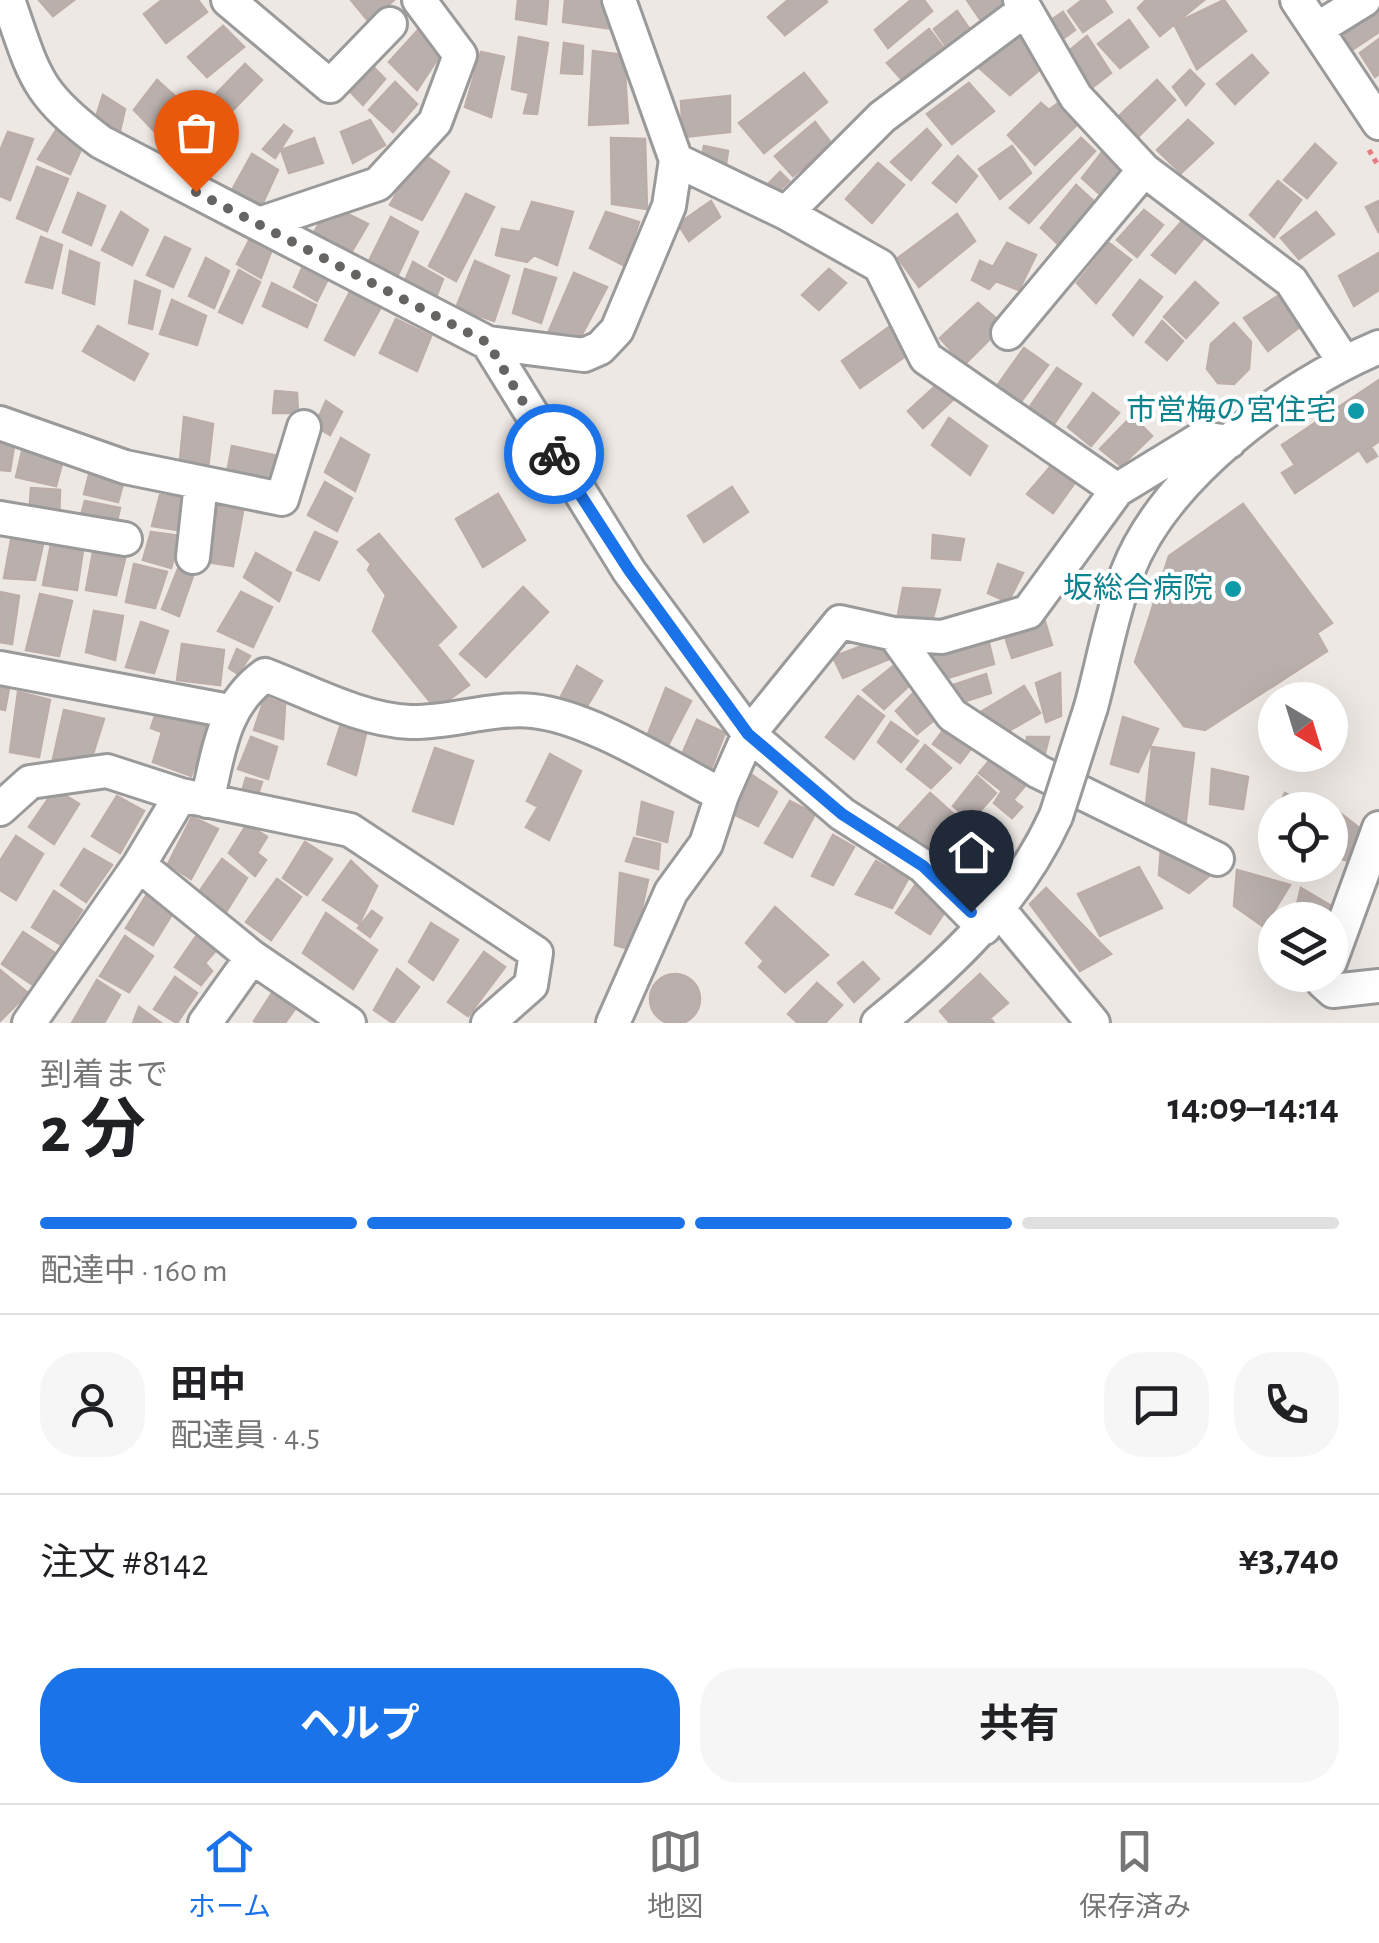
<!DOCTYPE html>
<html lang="ja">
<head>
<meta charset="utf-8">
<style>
  :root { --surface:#fff; --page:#f6f6f6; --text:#202124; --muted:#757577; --line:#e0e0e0; --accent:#1a73e8 }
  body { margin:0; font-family:"Alegreya Sans","Noto Sans JP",sans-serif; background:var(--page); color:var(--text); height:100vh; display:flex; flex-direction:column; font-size:38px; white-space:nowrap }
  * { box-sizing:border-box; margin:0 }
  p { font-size:32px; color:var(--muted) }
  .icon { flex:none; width:55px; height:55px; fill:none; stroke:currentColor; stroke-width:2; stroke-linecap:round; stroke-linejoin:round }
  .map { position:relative; height:1023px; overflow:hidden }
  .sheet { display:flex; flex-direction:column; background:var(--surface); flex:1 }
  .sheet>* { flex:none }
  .needle { width:65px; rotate:142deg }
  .buttons { position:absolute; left:1258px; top:682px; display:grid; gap:20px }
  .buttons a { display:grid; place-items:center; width:90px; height:90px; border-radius:50%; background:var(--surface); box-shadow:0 10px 40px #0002; font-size:50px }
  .pin { position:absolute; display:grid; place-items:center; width:85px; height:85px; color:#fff; margin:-102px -42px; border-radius:50% 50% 50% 0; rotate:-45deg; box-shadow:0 0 10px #0007 }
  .pin .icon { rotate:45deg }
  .courier { position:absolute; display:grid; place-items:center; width:100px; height:100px; margin:-50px; border:8px solid #1a73e8; border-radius:50%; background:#fff; color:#222; box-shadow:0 2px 12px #0007 }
  .head em { font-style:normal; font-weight:700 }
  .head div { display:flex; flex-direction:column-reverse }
  .head { display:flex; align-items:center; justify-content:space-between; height:170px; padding:0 40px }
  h1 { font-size:65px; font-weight:700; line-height:75px }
  .bar { display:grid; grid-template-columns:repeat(4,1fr); gap:15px 10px; align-content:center; height:120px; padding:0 40px }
  .bar i { height:12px; border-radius:8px; background:var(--line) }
  .bar .active { background:var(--accent) }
  .bar p { grid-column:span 4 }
  .line { display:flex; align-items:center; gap:25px; padding:0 40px; border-top:2px solid var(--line) }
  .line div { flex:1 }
  .round { display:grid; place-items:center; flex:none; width:105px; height:105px; border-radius:40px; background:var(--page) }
  .button { display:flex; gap:20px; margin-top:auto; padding:20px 40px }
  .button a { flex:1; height:115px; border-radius:40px; background:var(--accent); color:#fff; font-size:40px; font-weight:700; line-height:115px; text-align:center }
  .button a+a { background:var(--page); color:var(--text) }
  .tab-bar { display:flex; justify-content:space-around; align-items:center; height:140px; border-top:2px solid var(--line); background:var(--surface); font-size:28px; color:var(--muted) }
  .tab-bar a { display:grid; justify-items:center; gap:5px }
  .tab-bar .active { color:var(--accent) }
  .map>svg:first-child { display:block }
  .building { fill:#b9b0ad; stroke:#bcada8; stroke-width:2.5 }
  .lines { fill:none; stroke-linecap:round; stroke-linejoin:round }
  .minor-casing { stroke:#9a9a9a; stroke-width:38 }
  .path { stroke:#e87981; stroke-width:5; stroke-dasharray:5 5; stroke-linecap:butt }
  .minor { stroke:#fff; stroke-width:32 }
  .minor-bridge-casing { stroke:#9a9a9a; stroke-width:38; stroke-linecap:butt }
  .minor-bridge { stroke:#fff; stroke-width:32 }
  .done { stroke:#666463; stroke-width:10; stroke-dasharray:0 18 }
  .route { stroke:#1a73e8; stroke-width:12 }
  .culture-dot { fill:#0f9aa8; stroke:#fff; stroke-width:4 }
  .labels { text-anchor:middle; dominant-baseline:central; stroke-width:8; stroke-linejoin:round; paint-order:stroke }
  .culture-label { font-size:30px; fill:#0d838f; stroke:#fff; text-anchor:end }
</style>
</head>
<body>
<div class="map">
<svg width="1379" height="1023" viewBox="0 0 1379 1023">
  <rect width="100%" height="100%" fill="#ede8e4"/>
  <path class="building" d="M39,0H74L53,16Z
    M162,0H198L207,12L166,43L144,14Z
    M351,0H394L369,22Z
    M518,0H548L546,24L516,19Z
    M565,0H607L613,29L563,22Z
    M788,0H826L827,2L785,35L768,17Z
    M911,0H924L932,11L888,48L875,30Z
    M967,0H1006L1010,7L984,25Z
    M1082,0H1104L1112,12L1083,32L1068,11Z
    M1146,0H1204L1160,36L1138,8Z
    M1224,0L1246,31L1197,69L1174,24Z
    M1374,1L1379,8V32L1352,50L1337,25Z
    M957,11L973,34L950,52L934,29Z
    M1063,12L1075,30L1057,43L1045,24Z
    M1129,20L1148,47L1120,68L1098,44Z
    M1027,24L1051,60L1010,95L976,65Z
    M223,26L244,47L207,77L188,57Z
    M929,29L943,47L903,81L887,63Z
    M418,30L441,54L417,90L389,62Z
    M1087,36L1111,73L1089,90L1065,54Z
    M519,37L548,43L537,114L524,113L529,93L512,89Z
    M1379,39V74L1375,77L1360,53Z
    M564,43L583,46L582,74L561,73Z
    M593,51L624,55L628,123L589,125Z
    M481,52L504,57L491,117L465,107Z
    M1252,55L1268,73L1235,104L1217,84Z
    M364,57L385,79L363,105L341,82Z
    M245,64L262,80L230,113L214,96Z
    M1190,70L1204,84L1186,105L1173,87Z
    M804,73L827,102L764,153L739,123Z
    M157,80L188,108L159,136L134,110Z
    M1157,80L1175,100L1138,137L1120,115Z
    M395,82L417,104L393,132L369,110Z
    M969,83L994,111L952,144L927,114Z
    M103,95L125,109L120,131L96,117Z
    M730,96V132L683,137L681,101Z
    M1065,98L1083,119L1035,165L1008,135L1041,103L1049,110Z
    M370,120L385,145L353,163L341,132Z
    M1188,120L1213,143L1181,173L1157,150Z
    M188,122L202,135L182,157L165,146Z
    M815,122L832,144L793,176L775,156Z
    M284,125L292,131L275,158L263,149Z
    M58,127L84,143L70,174L38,159Z
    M927,129L941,145L911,180L891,162Z
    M8,132L33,139L10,200L0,196V151Z
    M207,135L222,147L198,175L183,164Z
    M314,138L323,163L289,173L281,150Z
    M611,138L645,139L647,209L612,204Z
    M1081,138L1095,151L1029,223L1010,208Z
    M1315,144L1336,163L1307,198L1284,180Z
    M704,146L728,151L725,171L700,164Z
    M1012,146L1031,173L1000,199L979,169Z
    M1106,147L1127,166L1104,198L1082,178Z
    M420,152L449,172L422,220L390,205Z
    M252,154L278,170L260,209L232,190Z
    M958,156L977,176L956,202L933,183Z
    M878,163L904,185L872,223L846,199Z
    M37,167L68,179L47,231L17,218Z
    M780,172L789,181L775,194L767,185Z
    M1278,181L1301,200L1274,237L1250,215Z
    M1076,185L1097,204L1061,247L1041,228Z
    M78,193L105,206L91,245L63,232Z
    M466,194L494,207L456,281L429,266Z
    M711,201L720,217L689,241L678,224Z
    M1379,201V233L1366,207Z
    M532,202L573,212L557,265L534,255L527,262L496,255L502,229L520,232Z
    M330,205L368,224L349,256L313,234Z
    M1144,210L1163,225L1137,257L1117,240Z
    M121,212L148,230L132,265L102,250Z
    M606,212L639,222L625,266L590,248Z
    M1316,212L1334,234L1299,259L1281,238Z
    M957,214L975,241L919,287L898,258Z
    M391,217L418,232L396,279L368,263Z
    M1183,220L1204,238L1175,273L1152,255Z
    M253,233L274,244L261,278L237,264Z
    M41,237L62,245L52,288L26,282Z
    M165,237L190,249L173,287L147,275Z
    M1007,243L1036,255L1019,290L996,281L989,289L972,280L980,261L993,267Z
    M1109,243L1131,260L1096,303L1077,283Z
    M70,251L99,263L94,304L63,293Z
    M1379,253V290L1354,306L1339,276Z
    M206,258L229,271L214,308L189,296Z
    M306,259L331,273L317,301L294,287Z
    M475,261L509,276L494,321L456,308Z
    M413,262L443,279L435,300L404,283Z
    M525,269L556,278L541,323L513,313Z
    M829,269L846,283L819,310L802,295Z
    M239,270L260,282L242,323L219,312Z
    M574,273L607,287L579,340L549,331Z
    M1140,280L1162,297L1133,335L1113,315Z
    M135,281L160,291L152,329L129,323Z
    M1195,282L1218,303L1186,338L1164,317Z
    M272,283L316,305L307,327L263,306Z
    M352,288L381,307L354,355L325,340Z
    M1284,292L1305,323L1268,351L1244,318Z
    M172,300L206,316L197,345L160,334Z
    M978,303L1004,325L964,365L940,338Z
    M396,319L431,336L417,371L380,353Z
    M1162,321L1183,341L1167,360L1146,342Z
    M1234,323L1251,342L1249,369L1234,384L1218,383L1207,369L1211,344Z
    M893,324L910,353L860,388L842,361Z
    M98,326L148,354L134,380L83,351Z
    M1024,348L1048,365L1020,403L997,386Z
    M1057,368L1081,384L1054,424L1029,408Z
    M1379,380V441L1371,447L1377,456L1367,462L1359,450L1295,493L1282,473L1295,465L1282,445Z
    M941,381L957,396L923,428L908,411Z
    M275,391L297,393L298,413H273Z
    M1093,393L1119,413L1091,446L1068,427Z
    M326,401L342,412L330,435L315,426Z
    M1132,416L1152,436L1121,466L1100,449Z
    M184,417L213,424L208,469L180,460Z
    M949,418L987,446L970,475L932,445Z
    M0,438L15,440L10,471L0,470Z
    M341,438L369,455L355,491L325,472Z
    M24,443L65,453L56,486L16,477Z
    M232,446L278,456L273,483L227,473Z
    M1057,459L1079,477L1053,513L1027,494Z
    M91,467L125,477L118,502L84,494Z
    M325,482L352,498L337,531L308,515Z
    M732,487L748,512L704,542L688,516Z
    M31,488L60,490L59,522L29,518Z
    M498,494L525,540L483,567L456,519Z
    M160,495L189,498L184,531L152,526Z
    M85,501L120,508L114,533L78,526Z
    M1243,504L1332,623L1317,633L1327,651L1205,730L1184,726L1135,662L1169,556Z
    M218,505L243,511L233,566L207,562Z
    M151,532L181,536L171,568L143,560Z
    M315,532L337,542L319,580L297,570Z
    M379,534L456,627L437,645L469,685L436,709L373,631L386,595L368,570L371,564L358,550Z
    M12,535L44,540L35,580L4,578Z
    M933,535L964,539L960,560L932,558Z
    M51,544L83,550L77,590L43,585Z
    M93,552L125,559L116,595L86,590Z
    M256,553L291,573L279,601L244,577Z
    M134,564L167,572L155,608L126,602Z
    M998,564L1023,573L1008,602L988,593Z
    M178,569L194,573L179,616L162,609Z
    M523,587L548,612L486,677L460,654Z
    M903,588L940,590L932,622L897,620Z
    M0,592L19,596L12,644L0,642Z
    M241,592L272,607L253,647L218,631Z
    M40,594L72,601L59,656L26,650Z
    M94,611L123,616L115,660L86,652Z
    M1044,618L1052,645L1012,658L1003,631Z
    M141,622L168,631L154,673L126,667Z
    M987,635L994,664L938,681L929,652Z
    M880,639L889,659L843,678L833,657Z
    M182,644L224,650L220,685L177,680Z
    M237,649L250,656L238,674L229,668Z
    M896,664L913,682L884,709L863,690Z
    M577,666L602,681L580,718L557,704Z
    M1060,673L1061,716L1046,722L1036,683Z
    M986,674L991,693L960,703L953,685Z
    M0,685L9,688L5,710L0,709Z
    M1024,686L1040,713L998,737L981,712Z
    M666,688L691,701L665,751L646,739Z
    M916,690L939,716L917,734L896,711Z
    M18,692L50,700L39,757L10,752Z
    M858,696L884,716L854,759L826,737Z
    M265,697L285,705L283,739L254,730Z
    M160,701L212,715L191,776L153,762L162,732L151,728Z
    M64,710L104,719L92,757L53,759Z
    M1123,717L1158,729L1138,772L1111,764Z
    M697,720L725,733L707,779L677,766Z
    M891,722L918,741L901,762L878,742Z
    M948,724L975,743L960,763L933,744Z
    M340,727L366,734L356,775L328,764Z
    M251,737L277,747L268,779L238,769Z
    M1027,737H1049L1044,757L1025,754Z
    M925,745L951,768L931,788L907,769Z
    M1152,747L1194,753L1185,828L1146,805Z
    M435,748L473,761L453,824L413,811Z
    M550,754L581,771L549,840L526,827L538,807L527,801Z
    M994,755L1029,781L1013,800L1022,807L1012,818L994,803L1002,791L979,773Z
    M1212,769L1248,777L1243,809L1210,804Z
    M749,773L777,792L758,826L731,813Z
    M977,776L996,793L971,821L953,806Z
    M246,778L262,782L256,801L241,795Z
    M55,789L79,804L54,844L29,827Z
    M930,793L956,816L921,854L894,832Z
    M1285,793L1317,810H1277Z
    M117,796L144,811L120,853L92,836Z
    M790,801L815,814L792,857L765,843Z
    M642,802L673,812L667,842L637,834Z
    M1340,813L1362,830L1356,863L1330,856V835Z
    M1275,815V847L1262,842Z
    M192,817L218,829L191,879L168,864Z
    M247,824L267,837L257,853L266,860L255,876L229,853Z
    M833,835L854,847L833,885L812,876Z
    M16,836L43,854L16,900L0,890V861Z
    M634,838L660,844L658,869L626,861Z
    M305,842L332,859L307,895L283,878Z
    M1161,847L1208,877L1189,893L1159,875Z
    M84,849L112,865L86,902L61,885Z
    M222,859L247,878L226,912L199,892Z
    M351,861L377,886L359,924L323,900Z
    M876,861L908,879L892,908L856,894Z
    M1139,867L1162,908L1100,936L1078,894Z
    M1237,870L1290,885L1264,927L1234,906Z
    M620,873L648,880L633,950L615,945Z
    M277,879L301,897L271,940L246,922Z
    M916,884L948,907L930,934L896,913Z
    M1046,888L1111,954L1080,971L1030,904Z
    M1301,888L1333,907L1328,920H1293Z
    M54,891L82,910L60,944L32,927Z
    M149,891L176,908L153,945L126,928Z
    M775,907L828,955L785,992L759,967L764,961L746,943Z
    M372,911L382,918L370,937L358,928Z
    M326,913L377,950L353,989L303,953Z
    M431,923L458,940L433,980L409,962Z
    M23,932L55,953L33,985L2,964Z
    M197,935L218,948L205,963L212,971L201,985L175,967Z
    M125,936L153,956L129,992L100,976Z
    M484,952L505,967L468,1016L448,1002Z
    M863,962L879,979L854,1002L838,983Z
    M397,969L419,987L393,1023L374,1010Z
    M0,970L28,993L0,1021Z
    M980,974L1008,1003L990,1018L994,1023H950L940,1011Z
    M650 999a25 25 0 1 1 50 0a25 25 0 1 1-50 0Z
    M175,977L197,993L177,1023L154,1009Z
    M97,980L120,995L104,1023H72Z
    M817,983L842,1005L825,1023H798L788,1014Z
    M274,990L297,1006L285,1023H257L254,1021Z
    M139,1007L161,1023H133Z"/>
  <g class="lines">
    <g class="minor-casing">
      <path id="minor" d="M8,0C35,76 34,92 101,142L488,343L584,355L600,348L617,330L669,206L676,160L619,0
        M228,0L330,86L390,24
        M1020,0L1076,97L1144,170L1291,281L1344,362
        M1297,0L1379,123
        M1317,29L1364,0
        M676,160L786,213L880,266L926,358L1117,490
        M786,213L882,117L1025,10
        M259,224L378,184L435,122L460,55L419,0
        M1008,333L1144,170
        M488,343L629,571L749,734L842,814L923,866L984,928
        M0,423L125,467L282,499L304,427
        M0,518L125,539
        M193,557L201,483
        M894,634L952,715L1039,772L1217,859
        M0,668L229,711
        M1091,707C1103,663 1111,615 1127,573C1164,476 1286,386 1379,347
        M722,795L749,734L840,622L894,634L942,637L1028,612L1117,490L1202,438L1229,442
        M207,801C219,752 222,706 265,675C310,692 361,720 410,722C451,723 491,707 533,711C591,717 669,768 722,795L706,844L671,892L613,1023
        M0,809L30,782L107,771L181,795L350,830L536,953L531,985L488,1023
        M139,865L252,957L349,1023
        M1000,911L1093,1023
        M1330,962L1379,828
        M1325,975L1323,982L1333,991L1379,986
        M29,1023L139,865L181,795
        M205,1023L252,957
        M878,1023C952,963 1016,903 1056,816"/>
    </g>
    <path class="path" d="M1369,150L1379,167"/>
    <use href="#minor" class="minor"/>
    <g class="minor-bridge-casing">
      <path id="minor-bridge" d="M1056,816L1091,707"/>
    </g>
    <use href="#minor-bridge" class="minor-bridge"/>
  </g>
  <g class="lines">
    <path class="done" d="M196,192L488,343L554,454"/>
    <path class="route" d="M554,454L629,570L748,734L842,814L923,866L971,912"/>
  </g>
  <g class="culture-dot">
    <circle cx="1356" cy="411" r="10"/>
    <circle cx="1233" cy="589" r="10"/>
  </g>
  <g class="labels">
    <g class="culture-label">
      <text x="1336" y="411">市営梅の宮住宅</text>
      <text x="1213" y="589">坂総合病院</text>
    </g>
  </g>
</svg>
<div class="buttons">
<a><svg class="needle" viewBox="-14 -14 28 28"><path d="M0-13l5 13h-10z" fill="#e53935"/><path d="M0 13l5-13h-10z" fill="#757577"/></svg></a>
<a><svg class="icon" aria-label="locate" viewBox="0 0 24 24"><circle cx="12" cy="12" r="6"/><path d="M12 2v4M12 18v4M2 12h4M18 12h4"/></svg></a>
<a><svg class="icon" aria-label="layers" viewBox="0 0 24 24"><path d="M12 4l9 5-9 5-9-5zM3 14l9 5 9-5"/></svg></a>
</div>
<div class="pin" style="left:196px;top:192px;background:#ea580c"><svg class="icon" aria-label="bag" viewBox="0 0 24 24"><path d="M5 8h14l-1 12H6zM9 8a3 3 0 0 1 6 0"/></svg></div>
<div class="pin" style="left:971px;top:912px;background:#1f2937"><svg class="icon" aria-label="home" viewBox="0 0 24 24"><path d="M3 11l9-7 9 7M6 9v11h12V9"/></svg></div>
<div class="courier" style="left:554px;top:454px"><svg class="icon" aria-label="bike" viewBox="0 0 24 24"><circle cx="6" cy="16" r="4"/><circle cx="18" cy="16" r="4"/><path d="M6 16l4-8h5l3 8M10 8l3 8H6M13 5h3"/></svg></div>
</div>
<section class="sheet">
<div class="head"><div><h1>2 分</h1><p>到着まで</p></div><em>14:09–14:14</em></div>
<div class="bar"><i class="active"></i><i class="active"></i><i class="active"></i><i></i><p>配達中 · 160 m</p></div>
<div class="line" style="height:180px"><a class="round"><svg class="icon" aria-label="person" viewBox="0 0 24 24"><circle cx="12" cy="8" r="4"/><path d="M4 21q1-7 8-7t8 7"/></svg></a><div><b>田中</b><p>配達員 · 4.5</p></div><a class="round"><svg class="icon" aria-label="chat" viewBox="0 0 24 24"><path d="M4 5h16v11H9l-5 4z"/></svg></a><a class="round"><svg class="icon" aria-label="phone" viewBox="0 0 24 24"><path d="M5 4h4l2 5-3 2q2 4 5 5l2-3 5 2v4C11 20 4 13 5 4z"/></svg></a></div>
<div class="line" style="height:130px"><div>注文 #8142</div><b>¥3,740</b></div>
<div class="button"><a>ヘルプ</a><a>共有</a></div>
</section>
<nav class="tab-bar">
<a class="active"><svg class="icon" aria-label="home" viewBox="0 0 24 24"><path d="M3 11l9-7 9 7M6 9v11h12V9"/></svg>ホーム</a>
<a><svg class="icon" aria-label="map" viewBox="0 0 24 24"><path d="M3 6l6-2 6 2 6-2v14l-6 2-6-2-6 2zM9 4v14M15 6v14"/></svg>地図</a>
<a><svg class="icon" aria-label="saved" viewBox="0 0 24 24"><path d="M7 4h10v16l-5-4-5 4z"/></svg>保存済み</a>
</nav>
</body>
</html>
